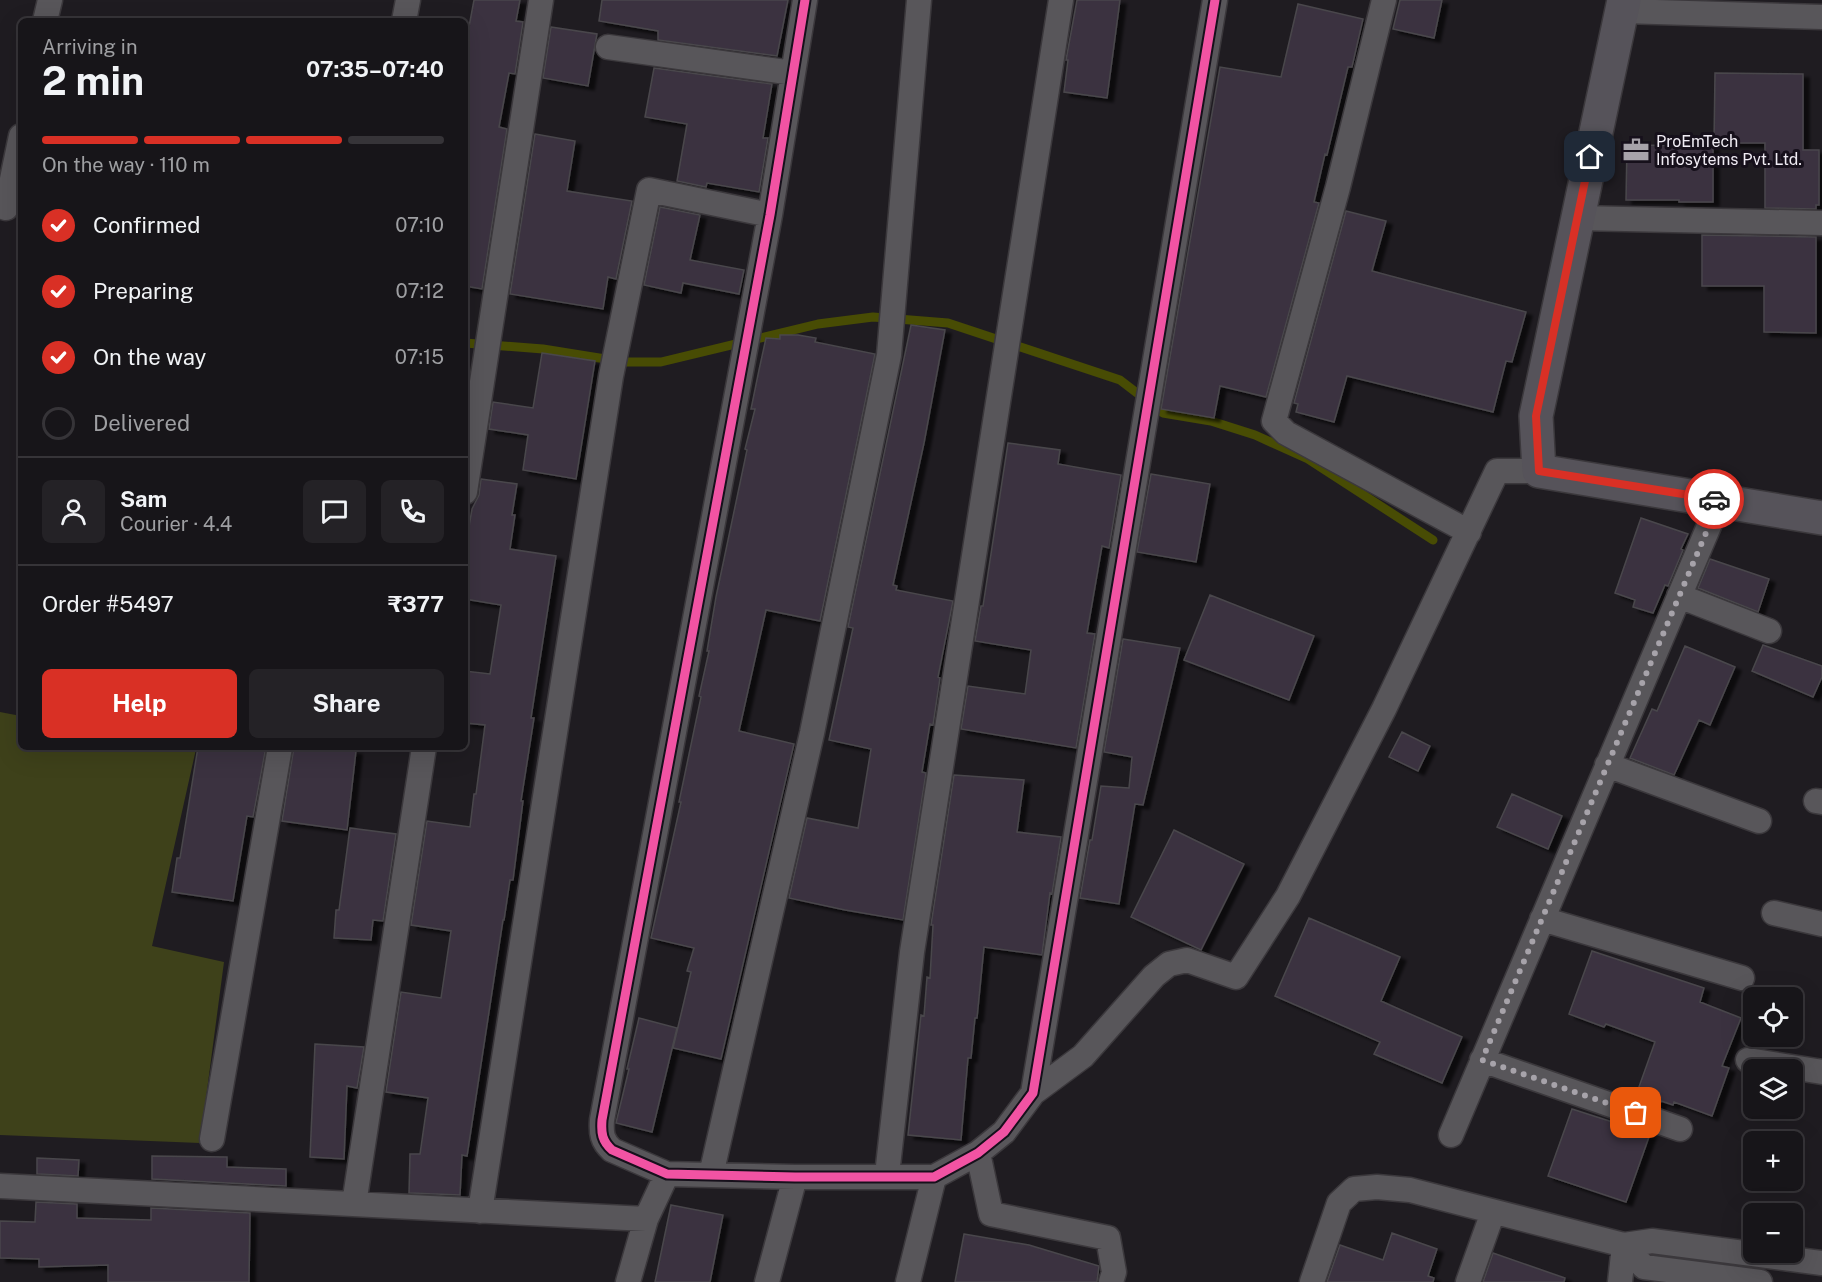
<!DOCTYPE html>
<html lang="en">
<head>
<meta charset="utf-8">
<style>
  :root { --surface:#171519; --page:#242226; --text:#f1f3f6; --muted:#9e9fa2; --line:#363438; --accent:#d93025 }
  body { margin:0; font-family:"Public Sans",sans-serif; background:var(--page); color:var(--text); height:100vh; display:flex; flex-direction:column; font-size:22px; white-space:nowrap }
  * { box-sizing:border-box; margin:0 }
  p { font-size:20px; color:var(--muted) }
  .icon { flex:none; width:33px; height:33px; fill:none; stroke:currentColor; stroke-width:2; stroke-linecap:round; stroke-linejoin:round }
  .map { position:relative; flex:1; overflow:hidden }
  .sheet { position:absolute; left:18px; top:18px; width:450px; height:732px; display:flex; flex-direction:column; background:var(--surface); border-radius:9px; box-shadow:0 6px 24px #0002,0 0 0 2px var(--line) }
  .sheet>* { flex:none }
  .tools { position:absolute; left:1743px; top:987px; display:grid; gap:12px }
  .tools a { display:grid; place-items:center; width:60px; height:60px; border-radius:9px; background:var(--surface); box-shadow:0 6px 24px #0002,0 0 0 2px var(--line); font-size:30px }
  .pin { position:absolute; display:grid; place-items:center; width:51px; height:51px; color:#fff; margin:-26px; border-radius:12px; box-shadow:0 3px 9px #0006 }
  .courier { position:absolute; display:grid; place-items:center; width:60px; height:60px; margin:-30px; border:4px solid #d93025; border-radius:50%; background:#fff; color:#222; box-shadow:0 2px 8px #0007 }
  .overview em { font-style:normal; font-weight:700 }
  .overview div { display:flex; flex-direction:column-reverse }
  .overview { display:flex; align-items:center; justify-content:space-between; height:102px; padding:0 24px }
  h1 { font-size:39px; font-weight:700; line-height:45px }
  .bar { display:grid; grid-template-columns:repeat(4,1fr); gap:9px 6px; align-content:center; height:72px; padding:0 24px }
  .bar i { height:8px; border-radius:4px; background:var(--line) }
  .bar .selected { background:var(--accent) }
  .bar p { grid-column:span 4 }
  .line { display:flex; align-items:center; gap:15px; padding:0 24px; border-top:2px solid var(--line) }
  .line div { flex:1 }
  .round { display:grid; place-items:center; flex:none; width:63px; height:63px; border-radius:9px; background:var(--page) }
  ol { padding:0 24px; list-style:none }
  li { display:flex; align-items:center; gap:18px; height:66px }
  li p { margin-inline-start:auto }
  li .icon { padding:6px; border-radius:50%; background:var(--accent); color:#fff; stroke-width:4 }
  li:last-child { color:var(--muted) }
  li i { width:33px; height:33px; border:3px solid var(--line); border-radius:50% }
  .button { display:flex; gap:12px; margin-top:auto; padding:12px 24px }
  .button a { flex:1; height:69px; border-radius:9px; background:var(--accent); color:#fff; font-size:24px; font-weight:700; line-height:69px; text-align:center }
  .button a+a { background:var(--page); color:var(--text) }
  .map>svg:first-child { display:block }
  .green { fill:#3e411a }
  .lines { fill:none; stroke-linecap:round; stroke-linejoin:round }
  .stream { stroke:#484c04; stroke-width:9 }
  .building { fill:#3a333f; stroke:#4a474c; stroke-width:1.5; filter:url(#shadow) }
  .street-casing { stroke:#3b383c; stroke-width:27 }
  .secondary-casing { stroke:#3b383c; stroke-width:36 }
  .street { stroke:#58565a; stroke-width:24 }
  .secondary { stroke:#56535a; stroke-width:33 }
  .cycleway-casing { stroke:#16101b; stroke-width:13 }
  .cycleway { stroke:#f153a3; stroke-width:9 }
  .done { stroke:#a7a3aa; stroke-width:6; stroke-dasharray:0 10.8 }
  .route { stroke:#d93025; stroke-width:8 }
  .labels { text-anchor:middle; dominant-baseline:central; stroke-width:6; stroke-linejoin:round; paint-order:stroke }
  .poi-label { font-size:16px; fill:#f0ecf4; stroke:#16101b; text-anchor:start }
</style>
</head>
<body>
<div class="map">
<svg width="1822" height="1282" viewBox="0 0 1822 1282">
  <defs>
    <filter id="shadow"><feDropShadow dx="6" dy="4" stdDeviation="1.5" flood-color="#0009"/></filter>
  </defs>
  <rect width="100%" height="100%" fill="#1f1c21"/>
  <path class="green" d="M0,712L21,716V747H187L196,749L152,946L224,962L200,1143L0,1135Z"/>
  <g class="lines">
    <path class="stream" d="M465,343L543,349L624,362H661L818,324L873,317L948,323L1120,380L1163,413L1211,421L1255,435L1308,459L1433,540"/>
  </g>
  <path class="building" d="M474,0H520L516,21L523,22L515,74L509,73L499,127L507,129L482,289L465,286V48Z
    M602,0H788L777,56L658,40V31L599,21Z
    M1077,0H1120L1107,98L1064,92L1068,60H1066Z
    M1400,0H1442L1434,38L1393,29Z
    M1298,4L1363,19L1352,67H1348L1327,155L1325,154L1314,202L1319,203L1266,397L1220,386L1214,418L1161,409L1220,67L1281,77Z
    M551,27L597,34L588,86L543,78Z
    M654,68L772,84L763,138H768L759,192L707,183L706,187L677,181L687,124L645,117Z
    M1715,73L1803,74V150H1819V205H1816V209L1765,208V143H1714Z
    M535,134L575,141L567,191L632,201L616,279L608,277L603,309L510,294Z
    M1627,145L1713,146V202H1679V200H1626Z
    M660,207L700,215L690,260L744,270L739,294L683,283L681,293L644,285Z
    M1346,211L1386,221L1372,271L1526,312L1512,362L1506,361L1493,412L1347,376L1334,422L1296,412L1298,404L1294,403Z
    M1702,235L1816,237V333L1764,332V286H1702Z
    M911,325L945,330L924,443L893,585L897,586L896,590L953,601L938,677L940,678L933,725L930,724L922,772L926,773L903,920L845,910L789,898L807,818L858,828L871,749L829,740L853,628L848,627Z
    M780,335H798L816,338L815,342L875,354L820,621L766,610L739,731L794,744L721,1059L673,1048L691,972L687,971L694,948L651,938L681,802H679L701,697L699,696L709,651H707L716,597L747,450L745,449L755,409H751L759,370L766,338L780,339Z
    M542,353L595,361L576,479L523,470L528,435L489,429L493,402L533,408Z
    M1008,443L1060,450L1058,464L1121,475L1109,548L1102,546L1087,633L1095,634L1076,748L961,729L968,686L1025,694L1031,650L975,641L981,606H983Z
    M1151,474L1210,484L1196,562L1137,552Z
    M481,479L517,484L512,515H515L510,549L556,556L531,718H534L521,801H523L513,880H510L504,920H503L467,1156L462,1155L460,1195L409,1193L410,1154H420L428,1098L386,1092L401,992L441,998L451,931L411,925L427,821L470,827L474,794H476L485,725L465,723V671L490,674L501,605L465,599V550L472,509L479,495Z
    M1641,518L1688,534L1681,549L1683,550L1668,586L1665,585L1653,613L1633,607L1635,600L1615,593Z
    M1710,559L1769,579L1758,612L1698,588Z
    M1210,595L1314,636L1289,700L1184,660Z
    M1123,639L1180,648L1143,805L1135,804L1119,904L1080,898L1090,840H1092L1101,786L1129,788L1132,757L1104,752Z
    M1763,645L1822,666V677L1813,697L1752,671Z
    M1685,646L1735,667L1710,725L1699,720L1674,775L1630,758L1652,709L1657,711Z
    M1402,732L1430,746L1418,771L1389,757Z
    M198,747H266L253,817L247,816L233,901L172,892L177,858H180Z
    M294,747H330L356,751L347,830L282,821Z
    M954,775L1024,780L1017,832L1061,837L1052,894L1050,893L1042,955L984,947L977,1018H975L971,1058H968L961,1140L908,1135L921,1015L924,1016L927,977L930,978L933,925H931Z
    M1512,794L1562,816L1548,849L1497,827Z
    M350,828L396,834L383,921L373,920L371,940L334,938L336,910H339Z
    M1174,830L1244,864L1201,950L1131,917Z
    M1309,918L1400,957L1381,1001L1462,1037L1442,1083L1374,1054L1380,1042L1275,996Z
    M1592,951L1704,988L1700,1002L1741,1018L1722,1066L1729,1068L1712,1116L1674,1102L1673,1105L1661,1101L1659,1107L1635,1098L1655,1042L1606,1024L1604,1027L1569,1014Z
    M639,1018L677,1028L652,1132L616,1123L629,1069H627Z
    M315,1044L364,1047L357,1088L347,1086L344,1159L310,1157Z
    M1572,1109L1650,1134L1626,1202L1548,1176Z
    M152,1156L227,1157V1167L286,1169V1186L152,1179Z
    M37,1158L79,1160L78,1176L37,1174Z
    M36,1202L77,1204V1218L151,1220V1208L250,1213L249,1282H108V1265L39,1267V1259L0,1258V1221L35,1222Z
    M671,1205L723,1215L710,1282H655Z
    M1392,1233L1437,1249L1428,1276L1434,1278L1433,1282H1327L1340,1245L1383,1260Z
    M964,1234L1029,1245L1099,1266L1097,1282H955Z
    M1493,1253L1565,1278L1564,1282H1483Z"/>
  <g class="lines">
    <g class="street-casing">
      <path id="street" d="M805,0L770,215L602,1120C601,1133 602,1141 612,1150L667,1174L795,1177H934L978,1153L1004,1132L1033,1093L1215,0
        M1384,0L1338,187L1274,421L1286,433L1469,532
        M1623,11L1822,17
        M45,21L50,0
        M404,21L408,0
        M608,47L793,73
        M0,206L6,208L21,136
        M1577,218L1822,223
        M465,492L541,0
        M1679,596L1769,631
        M1607,765L1759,821
        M1816,801L1822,802
        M1774,913L1822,924
        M1542,919L1742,978
        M1482,1060L1680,1129
        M1748,1060L1822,1072
        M1033,1093L1083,1056L1154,976L1169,964L1187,960L1236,977L1288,896L1384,709L1497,471H1539
        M1451,1135L1720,500
        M212,1139L280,747
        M978,1153L991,1214L1108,1238L1114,1272L1111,1282
        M711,1175L812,733L889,355L919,0
        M887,1175L912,952L1061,0
        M0,1186L646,1219
        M354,1204L424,747
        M480,1211L611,376L649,190L770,215
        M1624,1245L1644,1267L1760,1282
        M628,1282L646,1219L667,1174
        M767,1282L795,1177
        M908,1282L934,1177
        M1312,1282L1339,1203L1354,1189L1377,1187L1410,1190L1624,1245L1652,1241L1822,1263
        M1468,1282L1493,1212
        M1620,1282L1624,1245"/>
    </g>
    <g class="secondary-casing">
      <path id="secondary" d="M1624,0L1536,416L1539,471L1822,518"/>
    </g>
    <use href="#street" class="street"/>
    <use href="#secondary" class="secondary"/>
    <g class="cycleway-casing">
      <path id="cycleway" d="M805,0L770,215L602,1120C601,1133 602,1141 612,1150L667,1174L795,1177H934L978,1153L1004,1132L1033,1093L1215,0"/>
    </g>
    <use href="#cycleway" class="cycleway"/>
  </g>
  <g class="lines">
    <path class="done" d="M1636,1113L1482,1060L1720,500L1714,499"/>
    <path class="route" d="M1590,157L1536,416L1539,471L1714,499"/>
  </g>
  <defs>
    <g id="office-bare" transform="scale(2.07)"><path d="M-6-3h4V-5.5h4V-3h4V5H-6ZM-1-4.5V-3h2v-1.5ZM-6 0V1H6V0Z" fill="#a7a3aa" stroke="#16101b" stroke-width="2.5" paint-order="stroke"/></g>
  </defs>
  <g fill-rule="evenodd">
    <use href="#office-bare" x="1636" y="150"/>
  </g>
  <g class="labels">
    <g class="poi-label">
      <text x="1656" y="141">ProEmTech<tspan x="1656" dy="18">Infosytems Pvt. Ltd.</tspan></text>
    </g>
  </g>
</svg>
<div class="tools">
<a><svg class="icon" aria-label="locate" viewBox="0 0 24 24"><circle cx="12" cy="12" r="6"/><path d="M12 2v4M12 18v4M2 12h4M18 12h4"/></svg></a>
<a><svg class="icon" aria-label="layers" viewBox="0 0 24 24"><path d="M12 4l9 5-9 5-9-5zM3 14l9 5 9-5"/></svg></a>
<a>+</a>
<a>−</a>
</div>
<div class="pin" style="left:1636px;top:1113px;background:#ea580c"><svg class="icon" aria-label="bag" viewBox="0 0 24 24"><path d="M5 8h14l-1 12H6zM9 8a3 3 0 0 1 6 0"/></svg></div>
<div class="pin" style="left:1590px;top:157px;background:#1f2937"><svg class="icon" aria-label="home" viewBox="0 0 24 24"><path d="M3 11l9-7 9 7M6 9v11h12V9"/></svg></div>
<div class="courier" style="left:1714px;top:499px"><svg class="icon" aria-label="car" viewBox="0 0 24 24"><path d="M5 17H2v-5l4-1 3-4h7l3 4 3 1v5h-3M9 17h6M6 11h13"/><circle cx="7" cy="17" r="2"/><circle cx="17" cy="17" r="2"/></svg></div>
<section class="sheet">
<div class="overview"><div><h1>2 min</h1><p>Arriving in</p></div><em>07:35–07:40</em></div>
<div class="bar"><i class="selected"></i><i class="selected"></i><i class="selected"></i><i></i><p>On the way · 110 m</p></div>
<ol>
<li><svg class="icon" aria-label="check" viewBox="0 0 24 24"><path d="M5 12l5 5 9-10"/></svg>Confirmed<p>07:10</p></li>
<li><svg class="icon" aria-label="check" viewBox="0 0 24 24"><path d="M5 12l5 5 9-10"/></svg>Preparing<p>07:12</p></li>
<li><svg class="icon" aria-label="check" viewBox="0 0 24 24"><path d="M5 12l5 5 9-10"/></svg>On the way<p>07:15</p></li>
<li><i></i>Delivered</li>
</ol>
<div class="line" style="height:108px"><a class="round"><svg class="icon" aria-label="person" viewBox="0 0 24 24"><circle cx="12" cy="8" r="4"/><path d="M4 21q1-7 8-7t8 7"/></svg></a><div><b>Sam</b><p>Courier · 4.4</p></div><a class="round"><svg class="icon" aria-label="chat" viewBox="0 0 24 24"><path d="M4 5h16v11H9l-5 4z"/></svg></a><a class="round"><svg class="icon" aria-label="phone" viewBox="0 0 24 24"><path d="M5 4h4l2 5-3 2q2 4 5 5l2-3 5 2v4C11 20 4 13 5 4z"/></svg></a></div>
<div class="line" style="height:78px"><div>Order #5497</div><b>₹377</b></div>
<div class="button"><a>Help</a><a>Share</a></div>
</section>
</div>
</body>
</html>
